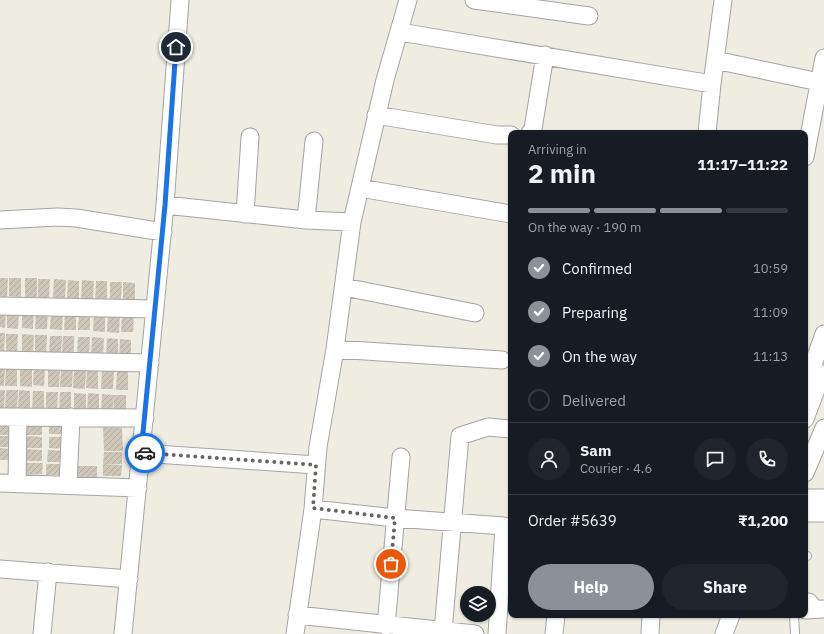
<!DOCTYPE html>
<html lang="en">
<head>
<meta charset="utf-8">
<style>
  :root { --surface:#171b24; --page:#20242c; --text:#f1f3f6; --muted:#9ea1a6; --line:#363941; --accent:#8c9099 }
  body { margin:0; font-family:"IBM Plex Sans",sans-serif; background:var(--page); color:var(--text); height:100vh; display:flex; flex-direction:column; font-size:15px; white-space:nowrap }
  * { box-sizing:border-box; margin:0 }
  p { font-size:13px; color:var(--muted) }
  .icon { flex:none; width:22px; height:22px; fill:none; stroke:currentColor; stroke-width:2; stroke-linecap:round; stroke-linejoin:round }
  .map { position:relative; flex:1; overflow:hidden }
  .details { position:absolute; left:508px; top:130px; width:300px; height:488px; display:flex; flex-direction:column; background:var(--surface); border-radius:8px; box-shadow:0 1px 3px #0004 }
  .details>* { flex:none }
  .tools { position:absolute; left:460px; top:586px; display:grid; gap:8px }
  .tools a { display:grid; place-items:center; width:36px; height:36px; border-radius:50%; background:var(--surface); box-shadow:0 1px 3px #0004; font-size:20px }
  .pin { position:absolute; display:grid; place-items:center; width:34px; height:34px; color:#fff; margin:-17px; border:2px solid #fff; border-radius:50%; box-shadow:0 1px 4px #0007 }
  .courier { position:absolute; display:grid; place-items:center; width:40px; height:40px; margin:-20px; border:3px solid #1a73e8; border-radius:50%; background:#fff; color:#222; box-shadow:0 1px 5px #0007 }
  .head em { font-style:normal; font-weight:700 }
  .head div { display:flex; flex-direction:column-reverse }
  .head { display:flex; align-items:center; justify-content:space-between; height:68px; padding:0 20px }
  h1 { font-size:26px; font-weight:700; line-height:30px }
  .bar { display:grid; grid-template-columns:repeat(4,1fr); gap:6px 4px; align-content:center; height:48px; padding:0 20px }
  .bar i { height:5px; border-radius:3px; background:var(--line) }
  .bar .current { background:var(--accent) }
  .bar p { grid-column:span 4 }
  .line { display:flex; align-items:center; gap:10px; padding:0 20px; border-top:1px solid var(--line) }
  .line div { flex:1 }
  .round { display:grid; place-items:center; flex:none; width:42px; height:42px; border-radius:21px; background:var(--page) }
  ol { padding:0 20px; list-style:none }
  li { display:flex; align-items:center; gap:12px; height:44px }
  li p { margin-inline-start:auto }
  li .icon { padding:4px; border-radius:50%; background:var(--accent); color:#fff; stroke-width:4 }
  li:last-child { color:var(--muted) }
  li i { width:22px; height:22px; border:2px solid var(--line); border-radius:50% }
  .button { display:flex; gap:8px; margin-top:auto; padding:8px 20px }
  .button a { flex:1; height:46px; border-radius:24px; background:var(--accent); color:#fff; font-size:16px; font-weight:700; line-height:46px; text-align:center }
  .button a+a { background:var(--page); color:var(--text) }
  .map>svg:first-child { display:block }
  .building { fill:url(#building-hatch) }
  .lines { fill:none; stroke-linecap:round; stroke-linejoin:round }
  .lane-casing { stroke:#a4a4a4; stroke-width:10 }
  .street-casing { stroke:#a4a4a4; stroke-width:19 }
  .lane { stroke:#fff; stroke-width:8 }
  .street { stroke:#fff; stroke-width:17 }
  .done { stroke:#666562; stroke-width:4; stroke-dasharray:0 7.2 }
  .route { stroke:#1a73e8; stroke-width:5 }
</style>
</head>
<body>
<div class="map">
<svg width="824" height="634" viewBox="0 0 824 634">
  <defs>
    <pattern id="building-hatch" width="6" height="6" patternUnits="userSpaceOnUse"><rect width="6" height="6" fill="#cfc6ba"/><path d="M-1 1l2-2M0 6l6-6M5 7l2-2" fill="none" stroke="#b1aa9f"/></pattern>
  </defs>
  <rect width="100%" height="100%" fill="#efece1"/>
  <path class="building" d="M0,278H8L7,297H0Z
    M9,278H21V297L9,296Z
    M25,278H37V297H25Z
    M38,279H50L49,298L38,297Z
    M54,279L66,280L65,298H53Z
    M68,280L79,281V299H67Z
    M82,280L94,281L93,299H81Z
    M96,281H107V300H95Z
    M110,282H122L121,301H110Z
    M123,282L135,283V301H123Z
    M0,309H6L5,328L0,327Z
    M7,309L19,310L18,329L7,328Z
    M22,309L34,310L33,329L22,328Z
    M36,310H48L47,329H35Z
    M51,311H63L62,330L50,329Z
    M65,311L76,312V330H64Z
    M79,311L90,312V330H78Z
    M94,313H105V332L93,331Z
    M122,313L134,314L133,332H121Z
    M108,314H120L119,333L107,332Z
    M0,333H5L4,352H0Z
    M6,334H18L17,353H6Z
    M22,334L34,335L33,353H22Z
    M35,335H47L46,354H35Z
    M50,336H62L61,355L49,354Z
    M63,336H74V355H62Z
    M78,337H90L89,356L77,355Z
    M92,337L104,338L103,356H91Z
    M107,338L118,339V357H106Z
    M120,339L131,340V358H119Z
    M0,367H5L4,386H0Z
    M6,367H17V386H5Z
    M34,367H45L44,386L33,385Z
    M20,368H32V387L20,386Z
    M48,368H60L59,387H48Z
    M61,368H73L72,387H60Z
    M74,370H86L85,389L73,388Z
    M87,370H98V389L86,388Z
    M102,370L114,371L113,389H101Z
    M117,371H128V390H116Z
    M0,390H5L4,408H0Z
    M6,390H18L17,409L5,408Z
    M19,390L30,391V409H18Z
    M33,391H44V410H32Z
    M46,392H58L57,411H46Z
    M60,392H71V411H59Z
    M74,393L86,394V412H74Z
    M88,393L99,394V412H87Z
    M102,394L114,395L113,413H101Z
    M114,395H126V414L114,413Z
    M0,423H10V435H0Z
    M23,423H42V435H23Z
    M49,423H68V434H49Z
    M103,427L122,428L123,451H104Z
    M0,436H11V447H0Z
    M24,436L42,437V448H24Z
    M49,437H68V449L49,448Z
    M0,448L10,449V460H0Z
    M24,449L42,450V461H23Z
    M48,450L66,451V462H47Z
    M104,452H122V464H103Z
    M24,463H43L42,474H24Z
    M46,464H65V475H46Z
    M103,464L122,465L121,476H103Z
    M78,466H97V478L78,477Z"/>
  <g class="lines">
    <g class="lane-casing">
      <path id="lane" d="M805,556H807
        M805,597L811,598L821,609
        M794,615L795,634"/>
    </g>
    <g class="street-casing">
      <path id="street" d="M474,0L589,16
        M400,32L712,84L723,0
        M715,60L819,82
        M376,115L497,135H511
        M530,133L533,129L545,55
        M707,133L712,84
        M805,157L824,58
        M360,188L511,214
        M165,205L306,220L352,222
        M245,214L250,137
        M0,220L57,217L76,218L163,232
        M306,220L314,141
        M344,287L475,313
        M0,306L155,309
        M335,349L502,360
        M0,360L150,363
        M805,387L824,334
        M0,417L145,418
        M805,419L822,374
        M141,453L316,465
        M805,473L824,428
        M0,483L138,488
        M17,483L18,417
        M68,485L71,417
        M805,498H824
        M313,509L395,518L504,526L497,634
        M805,513H824
        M0,569L129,579
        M805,610L824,609
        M297,615L475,634
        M386,626L401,457
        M443,631L460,436L488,427L511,429
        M42,634L48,572
        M123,634L165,205L180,0
        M295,634L313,509L318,447L335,349L352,222L385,80L408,0
        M554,634L556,615
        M650,634L651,615
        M724,634L731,615"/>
    </g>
    <use href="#lane" class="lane"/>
    <use href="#street" class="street"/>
  </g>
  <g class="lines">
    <path class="done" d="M145,453L316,465L313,508L395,518L391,564"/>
    <path class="route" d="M145,453H141L165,205L176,47"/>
  </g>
</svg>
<div class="tools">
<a><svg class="icon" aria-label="layers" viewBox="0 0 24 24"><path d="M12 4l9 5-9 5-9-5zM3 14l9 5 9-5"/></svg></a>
</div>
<div class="pin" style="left:391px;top:564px;background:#ea580c"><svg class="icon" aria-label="bag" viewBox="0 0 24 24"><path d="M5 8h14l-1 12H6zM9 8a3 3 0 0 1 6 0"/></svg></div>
<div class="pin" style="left:176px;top:47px;background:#1f2937"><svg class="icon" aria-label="home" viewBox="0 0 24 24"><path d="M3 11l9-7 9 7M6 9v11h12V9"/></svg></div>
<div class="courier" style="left:145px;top:453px"><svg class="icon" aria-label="car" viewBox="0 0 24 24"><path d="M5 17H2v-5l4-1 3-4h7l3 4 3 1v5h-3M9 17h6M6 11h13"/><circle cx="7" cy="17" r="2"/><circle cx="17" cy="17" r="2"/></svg></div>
<section class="details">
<div class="head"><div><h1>2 min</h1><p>Arriving in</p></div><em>11:17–11:22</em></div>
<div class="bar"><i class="current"></i><i class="current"></i><i class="current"></i><i></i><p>On the way · 190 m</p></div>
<ol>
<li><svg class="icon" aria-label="check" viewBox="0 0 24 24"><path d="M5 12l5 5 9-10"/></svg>Confirmed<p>10:59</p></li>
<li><svg class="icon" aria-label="check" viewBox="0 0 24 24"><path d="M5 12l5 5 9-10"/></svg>Preparing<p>11:09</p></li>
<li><svg class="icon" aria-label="check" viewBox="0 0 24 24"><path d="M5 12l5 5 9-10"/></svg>On the way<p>11:13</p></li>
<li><i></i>Delivered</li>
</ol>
<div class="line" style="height:72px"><a class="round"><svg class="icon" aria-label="person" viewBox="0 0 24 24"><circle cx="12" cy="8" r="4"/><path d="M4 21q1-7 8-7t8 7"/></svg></a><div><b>Sam</b><p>Courier · 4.6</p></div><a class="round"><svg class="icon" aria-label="chat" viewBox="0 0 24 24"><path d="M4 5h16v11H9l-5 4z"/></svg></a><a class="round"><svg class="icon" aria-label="phone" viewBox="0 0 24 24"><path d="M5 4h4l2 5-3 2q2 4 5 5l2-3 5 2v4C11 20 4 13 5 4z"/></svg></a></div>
<div class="line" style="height:52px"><div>Order #5639</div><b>₹1,200</b></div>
<div class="button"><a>Help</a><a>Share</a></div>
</section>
</div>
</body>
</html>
